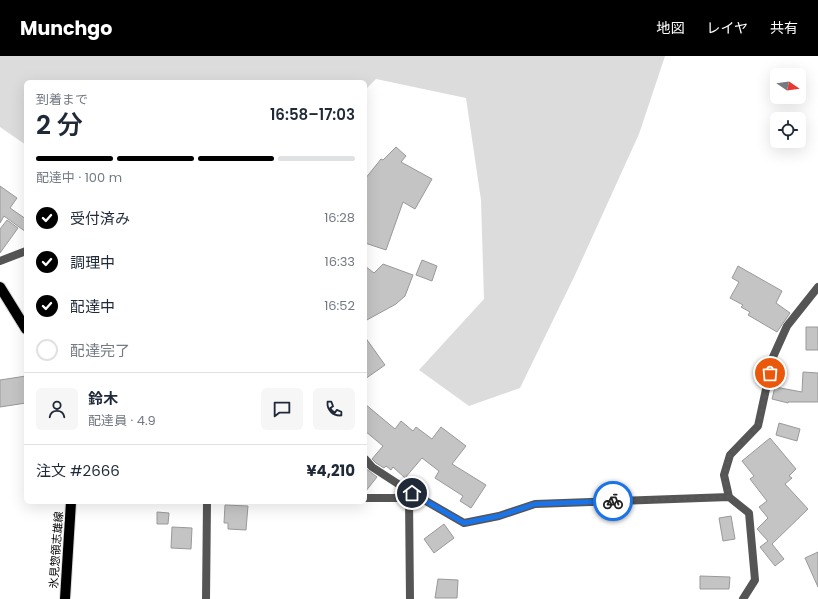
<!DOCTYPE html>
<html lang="ja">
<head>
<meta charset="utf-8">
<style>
  :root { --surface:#fff; --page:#f6f6f7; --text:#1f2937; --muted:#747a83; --line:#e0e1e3; --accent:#000 }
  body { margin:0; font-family:Poppins,"Noto Sans JP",sans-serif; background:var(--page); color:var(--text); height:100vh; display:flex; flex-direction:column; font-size:15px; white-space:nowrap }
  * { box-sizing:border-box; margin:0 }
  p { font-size:13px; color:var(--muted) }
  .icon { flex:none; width:22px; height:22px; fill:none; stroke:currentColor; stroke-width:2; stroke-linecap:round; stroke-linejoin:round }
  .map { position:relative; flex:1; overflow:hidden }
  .panel { position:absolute; left:24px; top:24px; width:343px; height:424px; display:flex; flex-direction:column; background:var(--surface); border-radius:6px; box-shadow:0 4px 16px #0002 }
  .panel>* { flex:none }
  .needle { width:26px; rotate:103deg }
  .tools { position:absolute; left:770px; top:12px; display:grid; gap:8px }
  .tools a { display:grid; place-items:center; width:36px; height:36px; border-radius:6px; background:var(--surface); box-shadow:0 4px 16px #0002; font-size:20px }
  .pin { position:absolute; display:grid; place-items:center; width:34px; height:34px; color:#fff; margin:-17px; border:2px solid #fff; border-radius:50%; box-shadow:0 1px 4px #0007 }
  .courier { position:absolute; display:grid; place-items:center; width:40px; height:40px; margin:-20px; border:3px solid #1a73e8; border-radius:50%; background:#fff; color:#222; box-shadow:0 1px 5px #0007 }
  .headline em { font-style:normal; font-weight:600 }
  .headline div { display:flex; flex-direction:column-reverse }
  .headline { display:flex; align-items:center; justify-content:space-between; height:68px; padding:0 12px }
  h1 { font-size:26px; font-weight:600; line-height:30px }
  .bar { display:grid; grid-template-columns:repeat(4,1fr); gap:6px 4px; align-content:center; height:48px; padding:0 12px }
  .bar i { height:5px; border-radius:3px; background:var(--line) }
  .bar .selected { background:var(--accent) }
  .bar p { grid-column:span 4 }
  .line { display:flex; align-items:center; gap:10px; padding:0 12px; border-top:1px solid var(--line) }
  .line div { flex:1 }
  .round { display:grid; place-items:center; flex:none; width:42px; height:42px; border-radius:6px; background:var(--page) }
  ol { padding:0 12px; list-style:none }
  li { display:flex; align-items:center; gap:12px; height:44px }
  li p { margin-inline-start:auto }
  li .icon { padding:4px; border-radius:50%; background:var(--accent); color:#fff; stroke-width:4 }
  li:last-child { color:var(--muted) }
  li i { width:22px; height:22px; border:2px solid var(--line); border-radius:50% }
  header { display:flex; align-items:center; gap:24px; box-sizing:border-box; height:56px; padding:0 20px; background:var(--accent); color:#fff }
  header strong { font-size:19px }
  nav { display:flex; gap:22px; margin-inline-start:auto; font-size:14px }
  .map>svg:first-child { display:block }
  .green { fill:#dcdcdc }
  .building { fill:#c4c4c4; stroke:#999 }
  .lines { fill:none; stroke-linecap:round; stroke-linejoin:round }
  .primary-casing { stroke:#dbdbdb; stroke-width:12 }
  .street { stroke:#555; stroke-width:8 }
  .primary { stroke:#000; stroke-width:10 }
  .done { stroke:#595959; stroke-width:4; stroke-dasharray:0 7.2 }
  .route { stroke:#1a73e8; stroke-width:5 }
  .labels { text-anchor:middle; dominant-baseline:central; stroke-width:3; stroke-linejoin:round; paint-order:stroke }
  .street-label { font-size:11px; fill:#000; stroke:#fff }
</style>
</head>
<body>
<header>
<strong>Munchgo</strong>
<nav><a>地図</a><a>レイヤ</a><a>共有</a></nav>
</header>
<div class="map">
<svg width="818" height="543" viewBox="0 0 818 543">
  <rect width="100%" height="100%" fill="#fff"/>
  <path class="green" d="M0,0H665L639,78L575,219L520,332L469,350L419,314L484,243L481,144L466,42L376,23L365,34V26H26V89L0,71Z"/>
  <path class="building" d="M396,91L406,100L401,106L432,123L415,153L403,146L386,194L365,187V123L381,103L383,104Z
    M0,130L17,142L10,152L26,163V176L4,160L0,167Z
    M7,164L18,172L0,197V173Z
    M422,204L437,210L432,225L416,219Z
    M383,208L413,219L405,240L396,248L365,265V210L374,217Z
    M738,210L782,235L776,247L790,257L777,276L748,259L750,256L741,251L743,249L730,242L739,226L732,222Z
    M806,271H818V294H806Z
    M365,281L385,309L365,323Z
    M803,316L818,317V346H788V347L772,343L775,331L802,336Z
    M26,320V347L0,351V324Z
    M365,348L395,373L401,365L413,375L416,371L432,383L441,371L466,390L452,408L486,429L471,452L460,445L463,440L435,422L439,415L422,402L405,422L393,411L391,414L386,410L384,412L376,407L372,403L383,390L365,375Z
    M779,367L800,373L797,385L776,379Z
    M770,382L796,413L789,420L792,422L785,428L808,453L772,488L784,503L775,510L760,491L768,485L757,473L768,462L759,451L767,445L750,423L754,420L742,405Z
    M365,412L377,421L365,436Z
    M225,449L248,450L246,474L228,473V467H224Z
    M157,456L169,457L168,468H157Z
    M731,460L735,483L723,485L719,462Z
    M444,468L454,482L434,497L424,483Z
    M172,471L192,472L191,493L171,492Z
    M818,496V531L805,502Z
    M700,520L730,521L729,533H700Z
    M438,523L458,524L457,542H435Z"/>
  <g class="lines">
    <g class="primary-casing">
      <path id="primary" d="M0,231L26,273
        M65,543L71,446"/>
    </g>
    <path class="street" d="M0,205L26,195
      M365,403L372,411L412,437L464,467L499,460L535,448L729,441
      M365,442H409
      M206,543L207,446
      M410,543L409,442L412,437
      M743,543L755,524L749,457L729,441L724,419L730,399L758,370L773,301L787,270L818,231"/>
    <use href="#primary" class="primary"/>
  </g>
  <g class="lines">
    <path class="done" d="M613,445L729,441L724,419L730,399L758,370L770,317"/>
    <path class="route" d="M412,437L464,467L499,460L535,448L613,445"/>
  </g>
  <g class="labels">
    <g class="street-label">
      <text transform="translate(56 494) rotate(-86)">氷見惣領志雄線</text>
    </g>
  </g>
</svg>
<div class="tools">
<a><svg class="needle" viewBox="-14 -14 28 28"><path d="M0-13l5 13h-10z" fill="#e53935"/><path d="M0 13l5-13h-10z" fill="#747a83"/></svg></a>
<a><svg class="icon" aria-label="locate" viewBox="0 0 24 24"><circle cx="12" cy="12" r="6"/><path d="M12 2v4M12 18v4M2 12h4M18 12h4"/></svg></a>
</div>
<div class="pin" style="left:770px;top:317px;background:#ea580c"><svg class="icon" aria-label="bag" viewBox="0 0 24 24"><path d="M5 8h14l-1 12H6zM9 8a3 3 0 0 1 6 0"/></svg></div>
<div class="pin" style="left:412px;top:437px;background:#1f2937"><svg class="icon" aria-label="home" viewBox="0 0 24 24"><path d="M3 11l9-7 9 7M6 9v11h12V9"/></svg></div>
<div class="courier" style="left:613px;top:445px"><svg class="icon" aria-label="bike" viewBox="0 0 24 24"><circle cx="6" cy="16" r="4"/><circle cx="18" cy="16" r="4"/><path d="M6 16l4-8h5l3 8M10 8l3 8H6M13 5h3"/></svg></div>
<section class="panel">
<div class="headline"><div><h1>2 分</h1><p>到着まで</p></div><em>16:58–17:03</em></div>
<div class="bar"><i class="selected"></i><i class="selected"></i><i class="selected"></i><i></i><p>配達中 · 100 m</p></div>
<ol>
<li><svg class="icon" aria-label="check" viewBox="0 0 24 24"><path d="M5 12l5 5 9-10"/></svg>受付済み<p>16:28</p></li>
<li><svg class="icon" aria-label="check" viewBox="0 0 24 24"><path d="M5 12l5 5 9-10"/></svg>調理中<p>16:33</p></li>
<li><svg class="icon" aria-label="check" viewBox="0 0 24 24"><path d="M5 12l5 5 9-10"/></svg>配達中<p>16:52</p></li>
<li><i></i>配達完了</li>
</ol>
<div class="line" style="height:72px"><a class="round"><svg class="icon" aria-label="person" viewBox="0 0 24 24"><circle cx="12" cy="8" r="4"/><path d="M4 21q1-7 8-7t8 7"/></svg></a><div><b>鈴木</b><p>配達員 · 4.9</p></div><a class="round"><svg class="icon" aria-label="chat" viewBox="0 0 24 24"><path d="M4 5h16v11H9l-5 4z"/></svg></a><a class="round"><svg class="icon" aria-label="phone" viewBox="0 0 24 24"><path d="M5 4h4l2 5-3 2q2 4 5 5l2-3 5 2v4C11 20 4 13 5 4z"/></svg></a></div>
<div class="line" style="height:52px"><div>注文 #2666</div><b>¥4,210</b></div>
</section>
</div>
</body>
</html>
